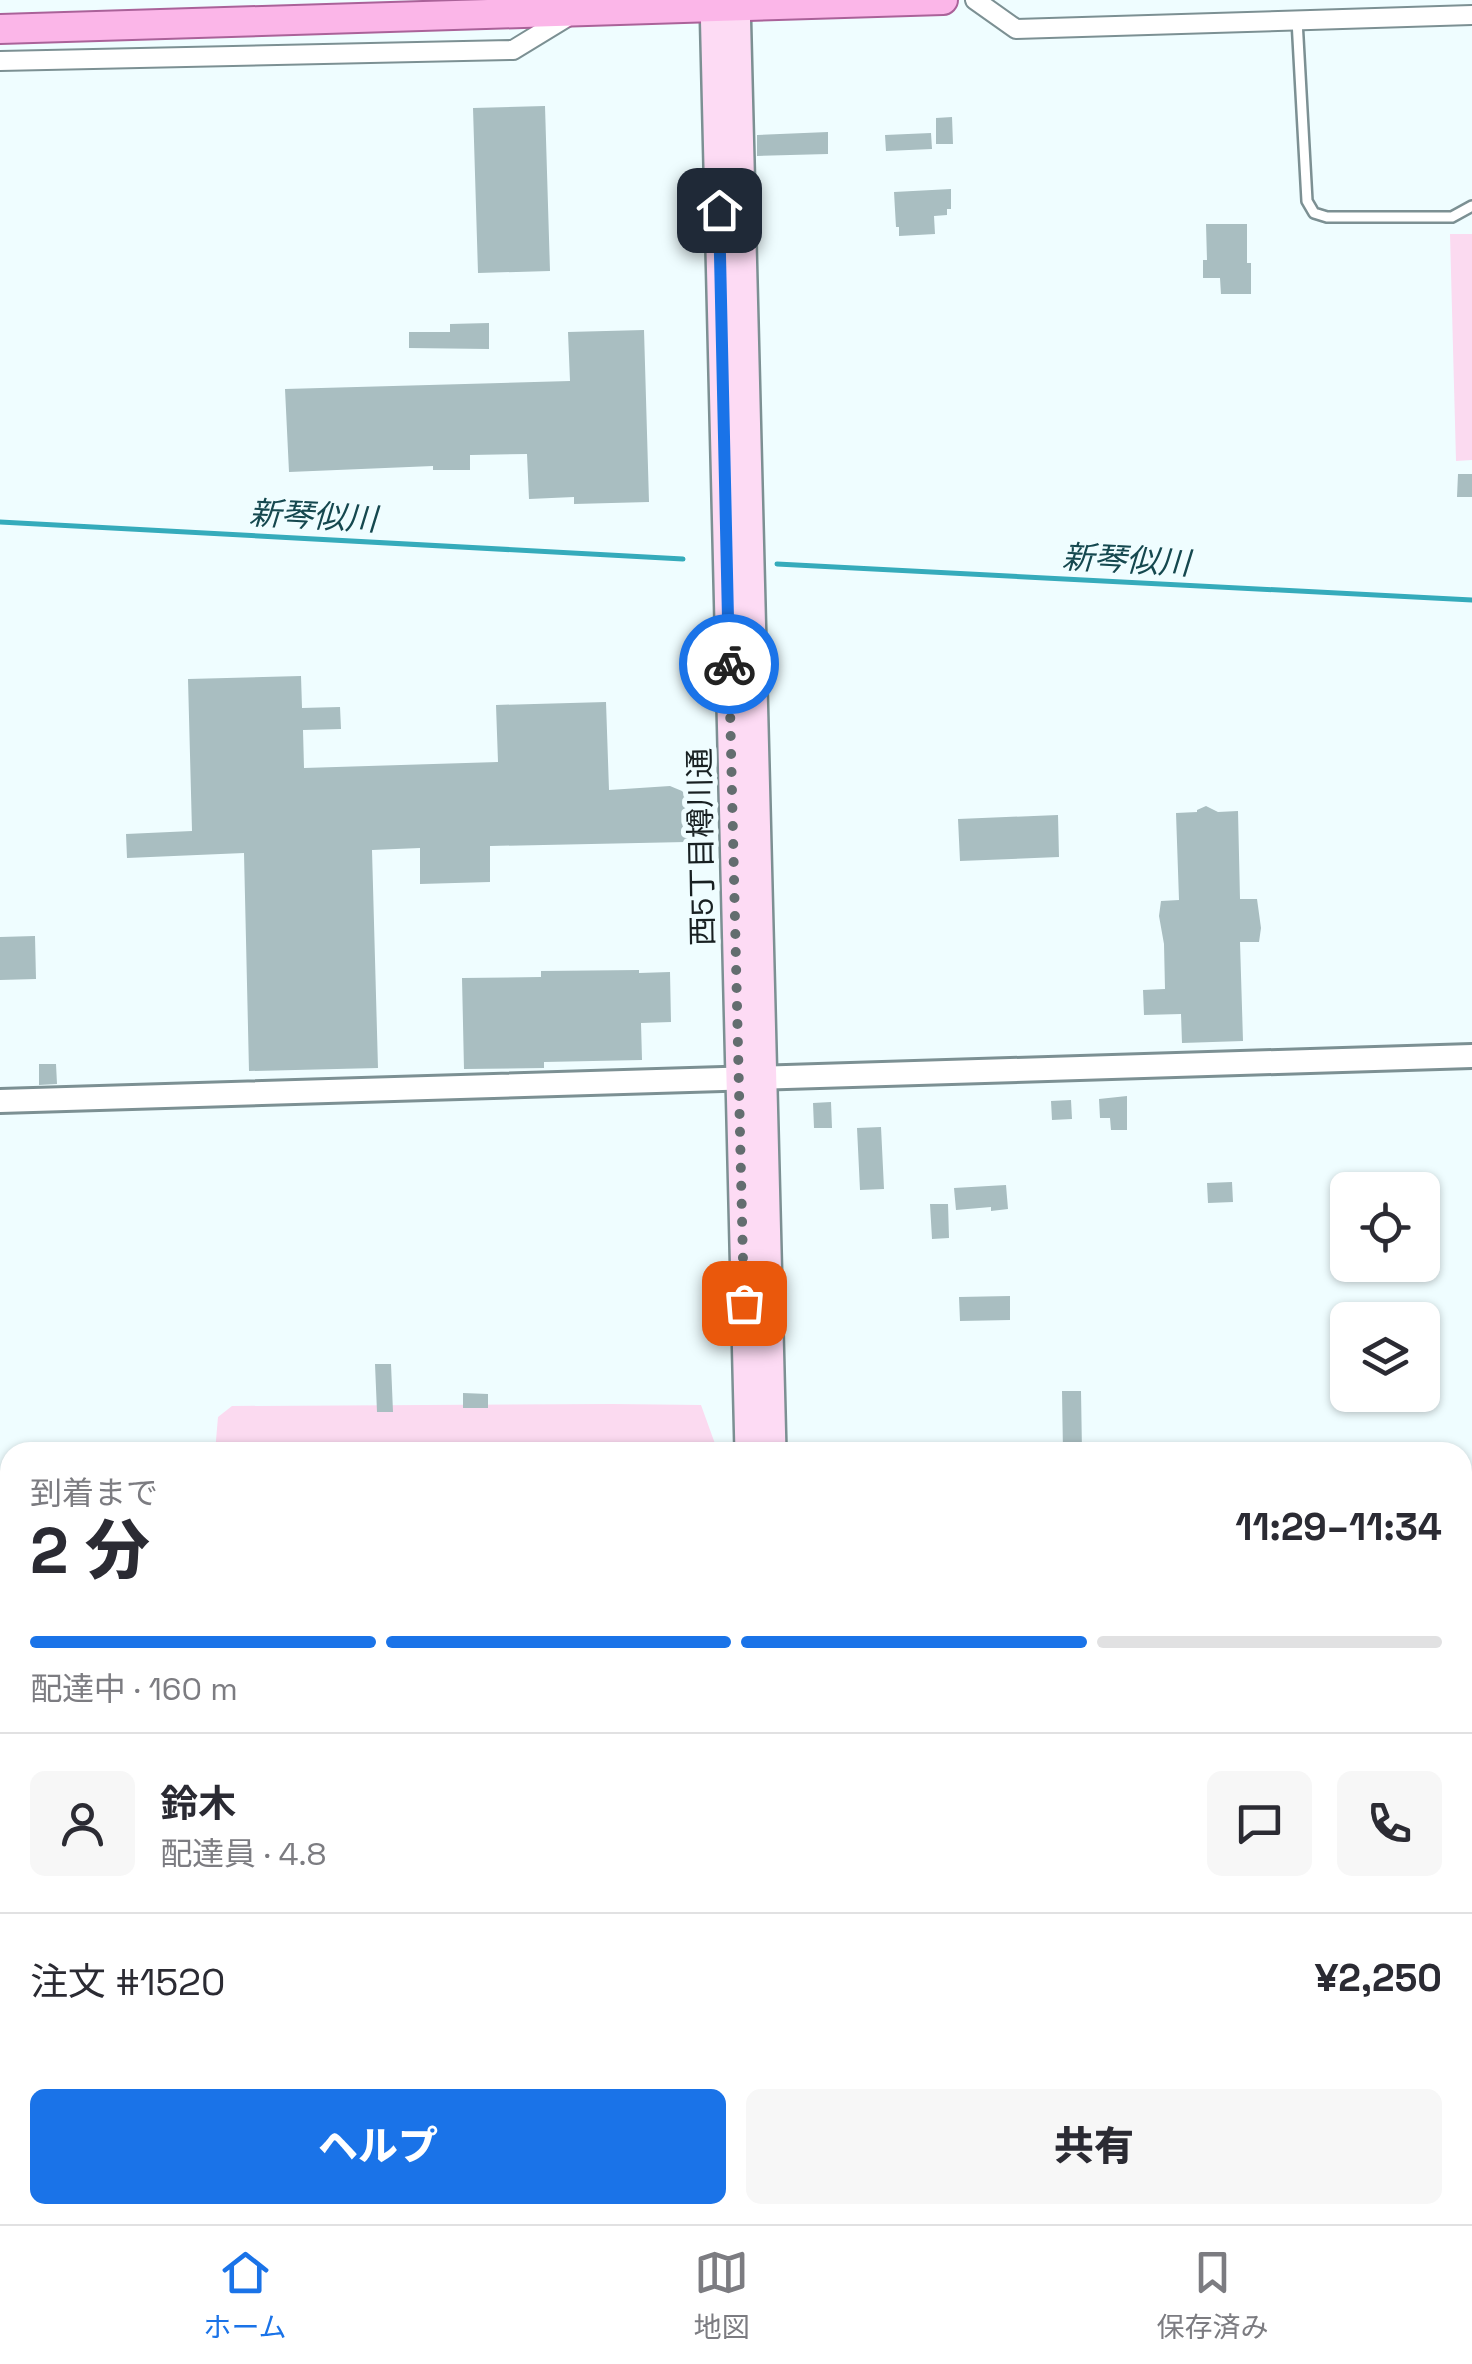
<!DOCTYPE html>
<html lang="ja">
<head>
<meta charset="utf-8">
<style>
  :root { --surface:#fff; --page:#f7f7f7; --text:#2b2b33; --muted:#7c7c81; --line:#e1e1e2; --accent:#1a73e8 }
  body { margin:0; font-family:"Space Grotesk","Noto Sans JP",sans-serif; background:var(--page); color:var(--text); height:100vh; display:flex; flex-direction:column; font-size:38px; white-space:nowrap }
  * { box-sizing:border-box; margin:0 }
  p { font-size:32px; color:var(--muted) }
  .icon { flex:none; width:55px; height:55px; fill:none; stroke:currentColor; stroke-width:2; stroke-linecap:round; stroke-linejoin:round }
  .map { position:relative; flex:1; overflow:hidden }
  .drawer { position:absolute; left:0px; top:1442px; width:1472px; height:782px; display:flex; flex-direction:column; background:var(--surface); border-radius:30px 30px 0 0; box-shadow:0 2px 8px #0004 }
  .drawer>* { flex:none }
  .controls { position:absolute; left:1330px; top:1172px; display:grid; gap:20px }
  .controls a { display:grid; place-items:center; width:110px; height:110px; border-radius:15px; background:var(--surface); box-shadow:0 2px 8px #0004; font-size:50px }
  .pin { position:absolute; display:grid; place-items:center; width:85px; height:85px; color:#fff; margin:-42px; border-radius:20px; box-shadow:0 5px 15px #0006 }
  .courier { position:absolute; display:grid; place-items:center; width:100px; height:100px; margin:-50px; border:8px solid #1a73e8; border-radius:50%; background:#fff; color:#222; box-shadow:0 2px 12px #0007 }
  .overview em { font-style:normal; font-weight:800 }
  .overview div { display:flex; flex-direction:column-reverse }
  .overview { display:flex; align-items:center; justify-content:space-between; height:170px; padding:0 30px }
  h1 { font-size:65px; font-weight:800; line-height:75px }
  .bar { display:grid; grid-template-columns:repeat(4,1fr); gap:15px 10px; align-content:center; height:120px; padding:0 30px }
  .bar i { height:12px; border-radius:8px; background:var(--line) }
  .bar .current { background:var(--accent) }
  .bar p { grid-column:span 4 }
  .line { display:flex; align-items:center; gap:25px; padding:0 30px; border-top:2px solid var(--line) }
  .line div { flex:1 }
  .round { display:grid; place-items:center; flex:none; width:105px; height:105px; border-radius:15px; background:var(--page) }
  .action { display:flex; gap:20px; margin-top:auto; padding:20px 30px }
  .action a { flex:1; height:115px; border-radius:15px; background:var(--accent); color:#fff; font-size:40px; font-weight:800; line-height:115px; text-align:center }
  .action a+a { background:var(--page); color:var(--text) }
  .dock { display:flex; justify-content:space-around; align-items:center; height:140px; border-top:2px solid var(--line); background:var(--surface); font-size:28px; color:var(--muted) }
  .dock a { display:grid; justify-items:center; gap:5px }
  .dock .current { color:var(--accent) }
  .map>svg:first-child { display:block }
  .green { fill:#fbdaf0 }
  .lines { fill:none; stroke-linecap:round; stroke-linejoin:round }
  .stream { stroke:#35abbb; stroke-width:5 }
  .building { fill:#a9bec1 }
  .service-casing { stroke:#7c9093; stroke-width:14 }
  .minor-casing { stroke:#7c9093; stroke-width:22 }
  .tertiary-casing { stroke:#7c9093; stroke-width:28 }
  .secondary-casing { stroke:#7c9093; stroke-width:30 }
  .primary-casing { stroke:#aa6299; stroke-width:32 }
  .service { stroke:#fff; stroke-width:9 }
  .minor { stroke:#fff; stroke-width:18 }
  .tertiary { stroke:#fff; stroke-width:22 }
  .secondary { stroke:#fddbf4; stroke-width:25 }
  .primary { stroke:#fbb6e8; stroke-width:28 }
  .done { stroke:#636d6f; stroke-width:10; stroke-dasharray:0 18 }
  .route { stroke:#1a73e8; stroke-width:12 }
  .labels { text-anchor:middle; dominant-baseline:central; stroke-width:10; stroke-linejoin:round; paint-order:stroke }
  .street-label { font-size:30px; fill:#182022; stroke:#effdff }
  .water-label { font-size:32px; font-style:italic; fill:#15484f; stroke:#effdff }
</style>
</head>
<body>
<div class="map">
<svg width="1472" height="2224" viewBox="0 0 1472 2224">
  <rect width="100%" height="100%" fill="#effdff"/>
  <path class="green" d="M1450,234H1472V460L1456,461Z
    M612,1404L701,1405L718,1452H215L218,1417L232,1406Z"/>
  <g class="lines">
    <path class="stream" d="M0,522L683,559
      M777,564L1472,600"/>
  </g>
  <path class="building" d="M545,106L550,271L478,273L473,108Z
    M952,117L953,144H936V118Z
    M828,132V154L757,156V135Z
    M931,133L932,149L886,151L885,135Z
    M951,189V209H947V215L934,216L935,234L899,236V227H896L894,192Z
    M1206,224H1247V263H1251V294H1221L1220,278H1203V260H1207Z
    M489,323V349L409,348V332H450V324Z
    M644,330L649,502L574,504V497L529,499L527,454L470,455V470H433V466L289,472L285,389L570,381L568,332Z
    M1458,474H1472V497H1457Z
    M301,676L302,708L340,707L341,729L303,730L304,768L498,762L496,705L606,702L609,790L670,786L682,791L689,799L691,807L689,818L695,828L696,836L686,842L490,846V882L420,884V848L372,850L378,1068L249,1071L244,853L127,858L126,834L192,831L188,679Z
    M1206,806L1218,812L1238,811L1240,899H1257L1261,928L1259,942H1240L1243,1041L1182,1043L1181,1014L1144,1015L1143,990L1165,989L1164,944L1159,916L1161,901L1179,900L1176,813L1197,812V810Z
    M1058,815L1059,857L960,861L958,819Z
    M35,936L36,979L0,980V937Z
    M639,970V973L670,972L671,1022L641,1023L642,1060L544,1062V1068L464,1069L462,978L541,977V971Z
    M39,1064H56L57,1084L39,1085Z
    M1127,1096V1130H1111L1110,1118H1100L1099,1099Z
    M1071,1100L1072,1119L1052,1120L1051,1101Z
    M831,1102L832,1128H814L813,1103Z
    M881,1127L884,1189L860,1190L857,1128Z
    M1232,1182L1233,1202L1208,1203L1207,1183Z
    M1006,1185L1008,1209L991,1211V1207L956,1210L954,1188Z
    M930,1204H948L949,1238L932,1239Z
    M1010,1296V1320L960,1321L959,1297Z
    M375,1364H391L393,1412H377Z
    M1062,1391H1081L1082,1452H1063Z
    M463,1393L488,1394V1408H463Z"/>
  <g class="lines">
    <g class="service-casing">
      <path id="service" d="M1297,20L1307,201L1314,213L1327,217H1452L1472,206"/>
    </g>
    <g class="minor-casing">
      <path id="minor" d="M975,0L1016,29L1472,15
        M0,61L513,50L572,14"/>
    </g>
    <g class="tertiary-casing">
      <path id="tertiary" d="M0,1101L1472,1056"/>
    </g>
    <g class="secondary-casing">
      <path id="secondary" d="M713,0L748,1452
        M737,0L773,1452
        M768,2215V2224
        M794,2215V2224"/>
    </g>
    <g class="primary-casing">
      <path id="primary" d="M0,29L943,0"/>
    </g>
    <use href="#service" class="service"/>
    <use href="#minor" class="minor"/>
    <use href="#tertiary" class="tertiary"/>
    <use href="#secondary" class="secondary"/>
    <use href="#primary" class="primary"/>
  </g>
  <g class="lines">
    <path class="done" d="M729,664L744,1303"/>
    <path class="route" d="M719,210L729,664"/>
  </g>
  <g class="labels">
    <g class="street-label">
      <text transform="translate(701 847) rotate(-91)">西5丁目樽川通</text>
    </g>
    <g class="water-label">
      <text transform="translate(313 516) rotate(3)">新琴似川</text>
      <text transform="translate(1126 560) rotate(3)">新琴似川</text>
    </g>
  </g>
</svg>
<div class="controls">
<a><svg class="icon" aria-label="locate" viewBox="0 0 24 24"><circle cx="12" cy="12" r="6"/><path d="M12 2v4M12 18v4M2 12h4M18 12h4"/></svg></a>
<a><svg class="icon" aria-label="layers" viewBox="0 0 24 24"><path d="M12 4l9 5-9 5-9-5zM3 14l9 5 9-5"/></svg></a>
</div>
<div class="pin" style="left:744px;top:1303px;background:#ea580c"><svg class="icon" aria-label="bag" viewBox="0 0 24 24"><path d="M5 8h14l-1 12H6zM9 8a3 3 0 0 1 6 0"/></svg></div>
<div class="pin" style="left:719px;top:210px;background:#1f2937"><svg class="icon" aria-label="home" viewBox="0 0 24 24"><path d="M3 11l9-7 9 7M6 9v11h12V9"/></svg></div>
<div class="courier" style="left:729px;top:664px"><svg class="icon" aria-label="bike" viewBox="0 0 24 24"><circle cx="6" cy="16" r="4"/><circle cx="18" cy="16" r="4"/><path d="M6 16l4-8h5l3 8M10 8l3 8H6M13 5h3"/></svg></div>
<section class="drawer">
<div class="overview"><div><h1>2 分</h1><p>到着まで</p></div><em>11:29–11:34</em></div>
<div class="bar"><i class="current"></i><i class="current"></i><i class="current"></i><i></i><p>配達中 · 160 m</p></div>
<div class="line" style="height:180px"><a class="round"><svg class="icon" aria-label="person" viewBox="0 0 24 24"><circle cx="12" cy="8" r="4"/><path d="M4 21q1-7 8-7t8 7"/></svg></a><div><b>鈴木</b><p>配達員 · 4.8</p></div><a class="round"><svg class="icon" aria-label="chat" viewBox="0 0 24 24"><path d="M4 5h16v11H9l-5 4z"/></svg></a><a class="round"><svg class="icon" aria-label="phone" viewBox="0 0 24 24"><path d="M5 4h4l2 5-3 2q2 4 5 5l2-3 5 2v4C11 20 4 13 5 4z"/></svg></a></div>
<div class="line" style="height:130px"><div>注文 #1520</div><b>¥2,250</b></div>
<div class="action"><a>ヘルプ</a><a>共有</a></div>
</section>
</div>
<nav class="dock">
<a class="current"><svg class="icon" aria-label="home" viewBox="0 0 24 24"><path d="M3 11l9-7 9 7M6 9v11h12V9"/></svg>ホーム</a>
<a><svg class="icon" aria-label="map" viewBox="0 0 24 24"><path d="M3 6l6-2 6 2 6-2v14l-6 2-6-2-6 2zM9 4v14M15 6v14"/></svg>地図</a>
<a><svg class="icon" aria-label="saved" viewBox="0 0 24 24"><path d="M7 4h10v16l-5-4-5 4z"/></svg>保存済み</a>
</nav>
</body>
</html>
